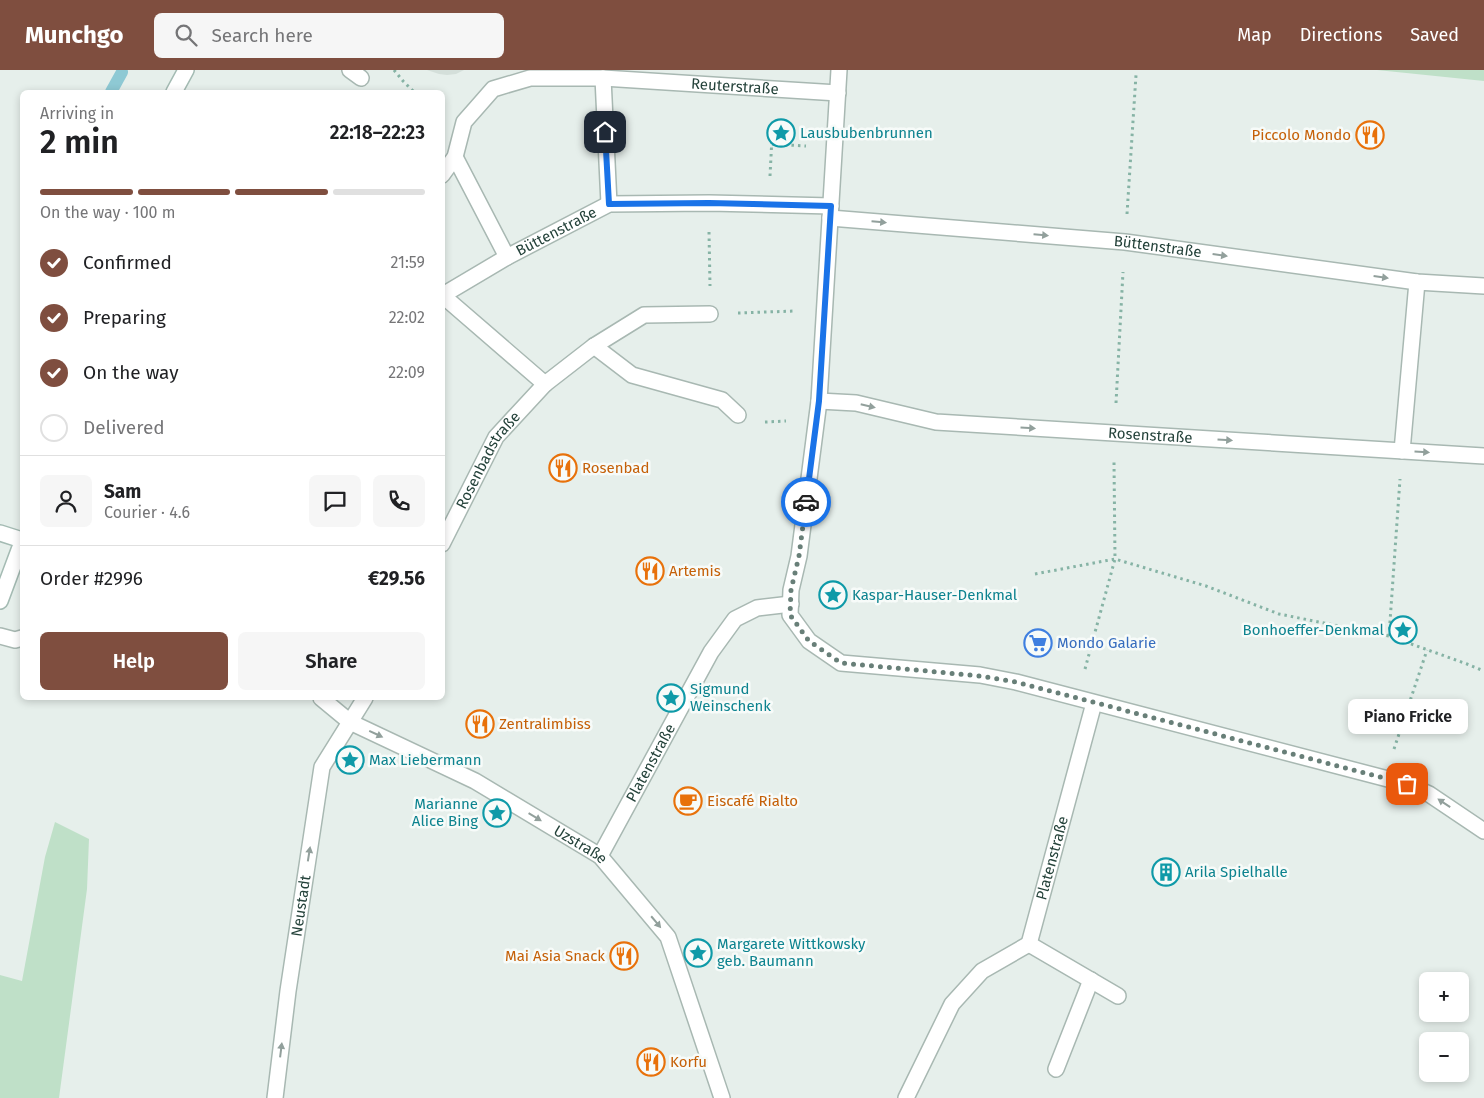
<!DOCTYPE html>
<html lang="en">
<head>
<meta charset="utf-8">
<style>
  :root { --surface:#fff; --page:#f6f6f6; --text:#202124; --muted:#757577; --line:#e0e0e0; --accent:#7f4e3f }
  body { margin:0; font-family:"Fira Sans",sans-serif; background:var(--page); color:var(--text); height:100vh; display:flex; flex-direction:column; font-size:19px; white-space:nowrap }
  * { box-sizing:border-box; margin:0 }
  p { font-size:16px; color:var(--muted) }
  .icon { flex:none; width:28px; height:28px; fill:none; stroke:currentColor; stroke-width:2; stroke-linecap:round; stroke-linejoin:round }
  .map { position:relative; flex:1; overflow:hidden }
  .details { position:absolute; left:20px; top:20px; width:425px; height:610px; display:flex; flex-direction:column; background:var(--surface); border-radius:8px; box-shadow:0 2px 8px #0003 }
  .details>* { flex:none }
  .buttons { position:absolute; left:1419px; top:902px; display:grid; gap:10px }
  .buttons a { display:grid; place-items:center; width:50px; height:50px; border-radius:8px; background:var(--surface); box-shadow:0 2px 8px #0003; font-size:25px }
  .pin { position:absolute; display:grid; place-items:center; width:42px; height:42px; color:#fff; margin:-21px; border-radius:10px; box-shadow:0 2px 8px #0006 }
  .courier { position:absolute; display:grid; place-items:center; width:50px; height:50px; margin:-25px; border:4px solid #1a73e8; border-radius:50%; background:#fff; color:#222; box-shadow:0 1px 6px #0007 }
  .bubble { position:absolute; height:35px; border-radius:8px; background:var(--surface); box-shadow:0 2px 8px #0003; font-size:16px; font-weight:600; line-height:35px; text-align:center }
  .overview em { font-style:normal; font-weight:600 }
  .overview div { display:flex; flex-direction:column-reverse }
  .overview { display:flex; align-items:center; justify-content:space-between; height:85px; padding:0 20px }
  h1 { font-size:32px; font-weight:600; line-height:38px }
  .bar { display:grid; grid-template-columns:repeat(4,1fr); gap:8px 5px; align-content:center; height:60px; padding:0 20px }
  .bar i { height:6px; border-radius:4px; background:var(--line) }
  .bar .active { background:var(--accent) }
  .bar p { grid-column:span 4 }
  .line { display:flex; align-items:center; gap:12px; padding:0 20px; border-top:1px solid var(--line) }
  .line div { flex:1 }
  .round { display:grid; place-items:center; flex:none; width:52px; height:52px; border-radius:8px; background:var(--page) }
  ol { padding:0 20px; list-style:none }
  li { display:flex; align-items:center; gap:15px; height:55px }
  li p { margin-inline-start:auto }
  li .icon { padding:5px; border-radius:50%; background:var(--accent); color:#fff; stroke-width:4 }
  li:last-child { color:var(--muted) }
  li i { width:28px; height:28px; border:2px solid var(--line); border-radius:50% }
  .button { display:flex; gap:10px; margin-top:auto; padding:10px 20px }
  .button a { flex:1; height:58px; border-radius:8px; background:var(--accent); color:#fff; font-size:20px; font-weight:600; line-height:58px; text-align:center }
  .button a+a { background:var(--page); color:var(--text) }
  header { display:flex; align-items:center; gap:30px; box-sizing:border-box; height:70px; padding:0 25px; background:var(--accent); color:#fff }
  header strong { font-size:24px }
  nav { display:flex; gap:28px; margin-inline-start:auto; font-size:18px }
  .search { width:350px; height:45px; background:var(--page); display:flex; align-items:center; gap:12px; box-sizing:border-box; padding:0 18px; border-radius:8px; color:var(--muted); font-size:19px }
  .map>svg:first-child { display:block }
  .built { fill:#d4dfda }
  .green { fill:#bfe0c8 }
  .lines { fill:none; stroke-linecap:round; stroke-linejoin:round }
  .stream { stroke:#8ec9d4; stroke-width:12 }
  .lane-casing { stroke:#a8b8b2; stroke-width:18 }
  .street-casing { stroke:#a8b8b2; stroke-width:18 }
  .secondary-casing { stroke:#a4bbb3; stroke-width:18 }
  .path { stroke:#86b3a5; stroke-width:3; stroke-dasharray:2.5 4; stroke-linecap:butt }
  .lane { stroke:#fff; stroke-width:15 }
  .street { stroke:#fff; stroke-width:15 }
  .secondary { stroke:#fff; stroke-width:15 }
  .oneway { fill:#92a09c }
  .done { stroke:#687f78; stroke-width:5; stroke-dasharray:0 9 }
  .route { stroke:#1a73e8; stroke-width:6 }
  .labels { text-anchor:middle; dominant-baseline:central; stroke-width:5; stroke-linejoin:round; paint-order:stroke }
  .street-label { font-size:15px; fill:#24423a; stroke:#f7fbf9 }
  .culture-label { font-size:15px; fill:#0d838f; stroke:#f7fbf9; text-anchor:start }
  .food-label { font-size:15px; fill:#c56008; stroke:#f7fbf9; text-anchor:start }
  .shop-label { font-size:15px; fill:#366cbe; stroke:#f7fbf9; text-anchor:start }
</style>
</head>
<body>
<header>
<strong>Munchgo</strong>
<div class="search"><svg class="icon" aria-label="search" viewBox="0 0 24 24"><circle cx="10" cy="10" r="6"/><path d="M15 15l6 6"/></svg>Search here</div>
<nav><a>Map</a><a>Directions</a><a>Saved</a></nav>
</header>
<div class="map">
<svg width="1484" height="1028" viewBox="0 0 1484 1028">
  <rect width="100%" height="100%" fill="#e6efeb"/>
  <path class="built" d="M427,0H464L456,4L447,5L439,4Z"/>
  <path class="green" d="M1377,0H1484V11Z
    M55,752L89,769L87,819L59,1028H0V905L22,911L45,787Z"/>
  <g class="lines">
    <path class="stream" d="M111,22L122,2"/>
    <g class="lane-casing">
      <path id="lane" d="M350,0L361,8"/>
    </g>
    <g class="street-casing">
      <g id="street">
        <path d="M839,0L819,331L799,486L791,520L790,545L809,571L841,593L980,605L1016,612L1407,714L1429,724L1484,761"/>
        <path d="M603,8L609,134"/>
        <path d="M455,87L507,187"/>
        <path id="s1" d="M442,105L455,87L464,52L479,35L493,19L530,8H603L838,23"/>
        <path id="s2" d="M830,148L1125,172L1417,212L1484,216"/>
        <path d="M442,225L545,314"/>
        <path id="s3" d="M443,225L507,187L609,134L709,133L831,136"/>
        <path d="M594,276L632,305L722,330L738,345"/>
        <path id="s4" d="M819,331L856,333L936,352L1484,386"/>
        <path d="M1402,381L1417,212"/>
        <path id="s5" d="M442,474L496,367L545,314L594,276L644,245L710,244"/>
        <path d="M0,566L15,570L22,568"/>
        <path id="s6" d="M321,628L350,652L475,711L600,786L668,867L722,1028"/>
        <path id="s7" d="M600,786L711,582L735,549L757,538L791,534"/>
        <path id="s8" d="M1029,874L1094,633"/>
        <path d="M1029,874L1118,926"/>
        <path d="M1056,999L1091,910"/>
        <path id="s9" d="M275,1028L288,921L322,697L365,628"/>
        <path d="M906,1028L952,934L982,901L1029,874"/>
      </g>
    </g>
    <g class="secondary-casing">
      <path id="secondary" d="M174,22L186,0
        M0,463L22,470
        M0,531L22,472"/>
    </g>
    <path class="path" d="M394,0L403,11L414,22
      M772,74L806,76
      M770,106L773,48
      M1127,144L1136,5
      M709,162L710,216
      M738,243L795,241
      M1116,333L1123,202
      M765,352L786,351
      M1035,504L1115,489L1206,516L1279,544L1389,566L1467,594L1484,601
      M1389,566L1400,409
      M1085,599L1115,489L1114,392
      M1394,679L1427,580"/>
    <use href="#lane" class="lane"/>
    <use href="#street" class="street"/>
    <use href="#secondary" class="secondary"/>
  </g>
  <defs><path id="oneway-solid" d="M-6-.8H1V-3.2L6.5 0L1 3.2V.8H-6Z" transform="scale(1.25)"/></defs>
  <g class="oneway">
    <use href="#oneway-solid" transform="translate(879 152) rotate(5)"/>
    <use href="#oneway-solid" transform="translate(1041 165) rotate(5)"/>
    <use href="#oneway-solid" transform="translate(1220 185) rotate(8)"/>
    <use href="#oneway-solid" transform="translate(1381 207) rotate(8)"/>
    <use href="#oneway-solid" transform="translate(868 336) rotate(13)"/>
    <use href="#oneway-solid" transform="translate(1028 358) rotate(4)"/>
    <use href="#oneway-solid" transform="translate(1225 370) rotate(4)"/>
    <use href="#oneway-solid" transform="translate(1422 382) rotate(3)"/>
    <use href="#oneway-solid" transform="translate(376 664) rotate(25)"/>
    <use href="#oneway-solid" transform="translate(1444 733) rotate(-146)"/>
    <use href="#oneway-solid" transform="translate(535 747) rotate(31)"/>
    <use href="#oneway-solid" transform="translate(309 784) rotate(-81)"/>
    <use href="#oneway-solid" transform="translate(656 852) rotate(50)"/>
    <use href="#oneway-solid" transform="translate(281 980) rotate(-83)"/>
  </g>
  <g class="lines">
    <path class="done" d="M806,432L799,486L791,520L790,545L809,571L841,593L980,606L1016,612L1407,714"/>
    <path class="route" d="M605,62L609,134L709,133L831,136L819,331L806,432"/>
  </g>
  <defs>
    <g id="sight-ring" transform="scale(1.4375)"><circle r="9.5" fill="#f7fbf9" stroke="#0f9aa8" stroke-width="1.5"/><path d="M0-6L1.8-2.2L6-1.7L2.9 1.2L3.7 5.4L0 3.3L-3.7 5.4L-2.9 1.2L-6-1.7L-1.8-2.2Z" fill="#0f9aa8"/></g>
    <g id="restaurant-ring" transform="scale(1.4375)"><circle r="9.5" fill="#f7fbf9" stroke="#e8710a" stroke-width="1.5"/><path d="M-5-6h1v4h1v-4h1v4h1v-4h1v5L-1.5 .5V6h-2V.5L-5-1ZM5-6V6H3V1.5H1.5Q1.5-4 5-6Z" fill="#e8710a"/></g>
    <g id="supermarket-ring" transform="scale(1.4375)"><circle r="9.5" fill="#f7fbf9" stroke="#3f7fe0" stroke-width="1.5"/><path d="M-6-5.5h2.5l.6 2H6L4.5 2H-2.5L-4.4-4H-6ZM-1.5 3.2a1.3 1.3 0 1 0 .1 0ZM3 3.2a1.3 1.3 0 1 0 .1 0Z" fill="#3f7fe0"/></g>
    <g id="cafe-ring" transform="scale(1.4375)"><circle r="9.5" fill="#f7fbf9" stroke="#e8710a" stroke-width="1.5"/><path d="M-5.5-4.5H6V0H3Q3 3.5 0 3.5H-2.5Q-5.5 3.5-5.5 0ZM3-3.2v2h1.7v-2ZM-6 4.5H4V6H-6Z" fill="#e8710a"/></g>
    <g id="building-ring" transform="scale(1.4375)"><circle r="9.5" fill="#f7fbf9" stroke="#0f9aa8" stroke-width="1.5"/><path d="M-4-6H4V6H1V3H-1V6H-4ZM-2.5-4.3h1.7v1.8h-1.7ZM.8-4.3h1.7v1.8H.8ZM-2.5-1h1.7V.8h-1.7ZM.8-1h1.7V.8H.8Z" fill="#0f9aa8"/></g>
  </defs>
  <g fill-rule="evenodd">
    <use href="#sight-ring" x="781" y="63"/>
    <use href="#restaurant-ring" x="1370" y="65"/>
    <use href="#restaurant-ring" x="563" y="398"/>
    <use href="#restaurant-ring" x="650" y="501"/>
    <use href="#sight-ring" x="833" y="525"/>
    <use href="#sight-ring" x="1403" y="560"/>
    <use href="#supermarket-ring" x="1038" y="573"/>
    <use href="#sight-ring" x="671" y="628"/>
    <use href="#restaurant-ring" x="480" y="654"/>
    <use href="#sight-ring" x="350" y="690"/>
    <use href="#cafe-ring" x="688" y="731"/>
    <use href="#sight-ring" x="497" y="743"/>
    <use href="#building-ring" x="1166" y="802"/>
    <use href="#sight-ring" x="698" y="883"/>
    <use href="#restaurant-ring" x="624" y="886"/>
    <use href="#restaurant-ring" x="651" y="992"/>
  </g>
  <g class="labels">
    <g class="street-label">
      <text stroke="none"><textPath href="#s1" startOffset="346">Reuterstraße</textPath></text>
      <text stroke="none"><textPath href="#s3" startOffset="130">Büttenstraße</textPath></text>
      <text stroke="none"><textPath href="#s2" startOffset="329">Büttenstraße</textPath></text>
      <text stroke="none"><textPath href="#s4" startOffset="334">Rosenstraße</textPath></text>
      <text stroke="none"><textPath href="#s5" startOffset="96">Rosenbadstraße</textPath></text>
      <text stroke="none"><textPath href="#s7" startOffset="106">Platenstraße</textPath></text>
      <text stroke="none"><textPath href="#s6" startOffset="299">Uzstraße</textPath></text>
      <text stroke="none"><textPath href="#s8" startOffset="89">Platenstraße</textPath></text>
      <text stroke="none"><textPath href="#s9" startOffset="194">Neustadt</textPath></text>
    </g>
    <g class="culture-label">
      <text x="800" y="63">Lausbubenbrunnen</text>
      <text x="852" y="525">Kaspar-Hauser-Denkmal</text>
      <text x="1384" y="560" text-anchor="end">Bonhoeffer-Denkmal</text>
      <text x="690" y="619">Sigmund<tspan x="690" dy="17">Weinschenk</tspan></text>
      <text x="369" y="690">Max Liebermann</text>
      <text x="478" y="734" text-anchor="end">Marianne<tspan x="478" dy="17">Alice Bing</tspan></text>
      <text x="1185" y="802">Arila Spielhalle</text>
      <text x="717" y="874">Margarete Wittkowsky<tspan x="717" dy="17">geb. Baumann</tspan></text>
    </g>
    <g class="food-label">
      <text x="1351" y="65" text-anchor="end">Piccolo Mondo</text>
      <text x="582" y="398">Rosenbad</text>
      <text x="669" y="501">Artemis</text>
      <text x="499" y="654">Zentralimbiss</text>
      <text x="707" y="731">Eiscafé Rialto</text>
      <text x="605" y="886" text-anchor="end">Mai Asia Snack</text>
      <text x="670" y="992">Korfu</text>
    </g>
    <g class="shop-label">
      <text x="1057" y="573">Mondo Galarie</text>
    </g>
  </g>
</svg>
<div class="buttons">
<a>+</a>
<a>−</a>
</div>
<div class="pin" style="left:1407px;top:714px;background:#ea580c"><svg class="icon" aria-label="bag" viewBox="0 0 24 24"><path d="M5 8h14l-1 12H6zM9 8a3 3 0 0 1 6 0"/></svg></div>
<div class="pin" style="left:605px;top:62px;background:#1f2937"><svg class="icon" aria-label="home" viewBox="0 0 24 24"><path d="M3 11l9-7 9 7M6 9v11h12V9"/></svg></div>
<div class="courier" style="left:806px;top:432px"><svg class="icon" aria-label="car" viewBox="0 0 24 24"><path d="M5 17H2v-5l4-1 3-4h7l3 4 3 1v5h-3M9 17h6M6 11h13"/><circle cx="7" cy="17" r="2"/><circle cx="17" cy="17" r="2"/></svg></div>
<div class="bubble" style="left:1348px;top:629px;width:120px">Piano Fricke</div>
<section class="details">
<div class="overview"><div><h1>2 min</h1><p>Arriving in</p></div><em>22:18–22:23</em></div>
<div class="bar"><i class="active"></i><i class="active"></i><i class="active"></i><i></i><p>On the way · 100 m</p></div>
<ol>
<li><svg class="icon" aria-label="check" viewBox="0 0 24 24"><path d="M5 12l5 5 9-10"/></svg>Confirmed<p>21:59</p></li>
<li><svg class="icon" aria-label="check" viewBox="0 0 24 24"><path d="M5 12l5 5 9-10"/></svg>Preparing<p>22:02</p></li>
<li><svg class="icon" aria-label="check" viewBox="0 0 24 24"><path d="M5 12l5 5 9-10"/></svg>On the way<p>22:09</p></li>
<li><i></i>Delivered</li>
</ol>
<div class="line" style="height:90px"><a class="round"><svg class="icon" aria-label="person" viewBox="0 0 24 24"><circle cx="12" cy="8" r="4"/><path d="M4 21q1-7 8-7t8 7"/></svg></a><div><b>Sam</b><p>Courier · 4.6</p></div><a class="round"><svg class="icon" aria-label="chat" viewBox="0 0 24 24"><path d="M4 5h16v11H9l-5 4z"/></svg></a><a class="round"><svg class="icon" aria-label="phone" viewBox="0 0 24 24"><path d="M5 4h4l2 5-3 2q2 4 5 5l2-3 5 2v4C11 20 4 13 5 4z"/></svg></a></div>
<div class="line" style="height:65px"><div>Order #2996</div><b>€29.56</b></div>
<div class="button"><a>Help</a><a>Share</a></div>
</section>
</div>
</body>
</html>
